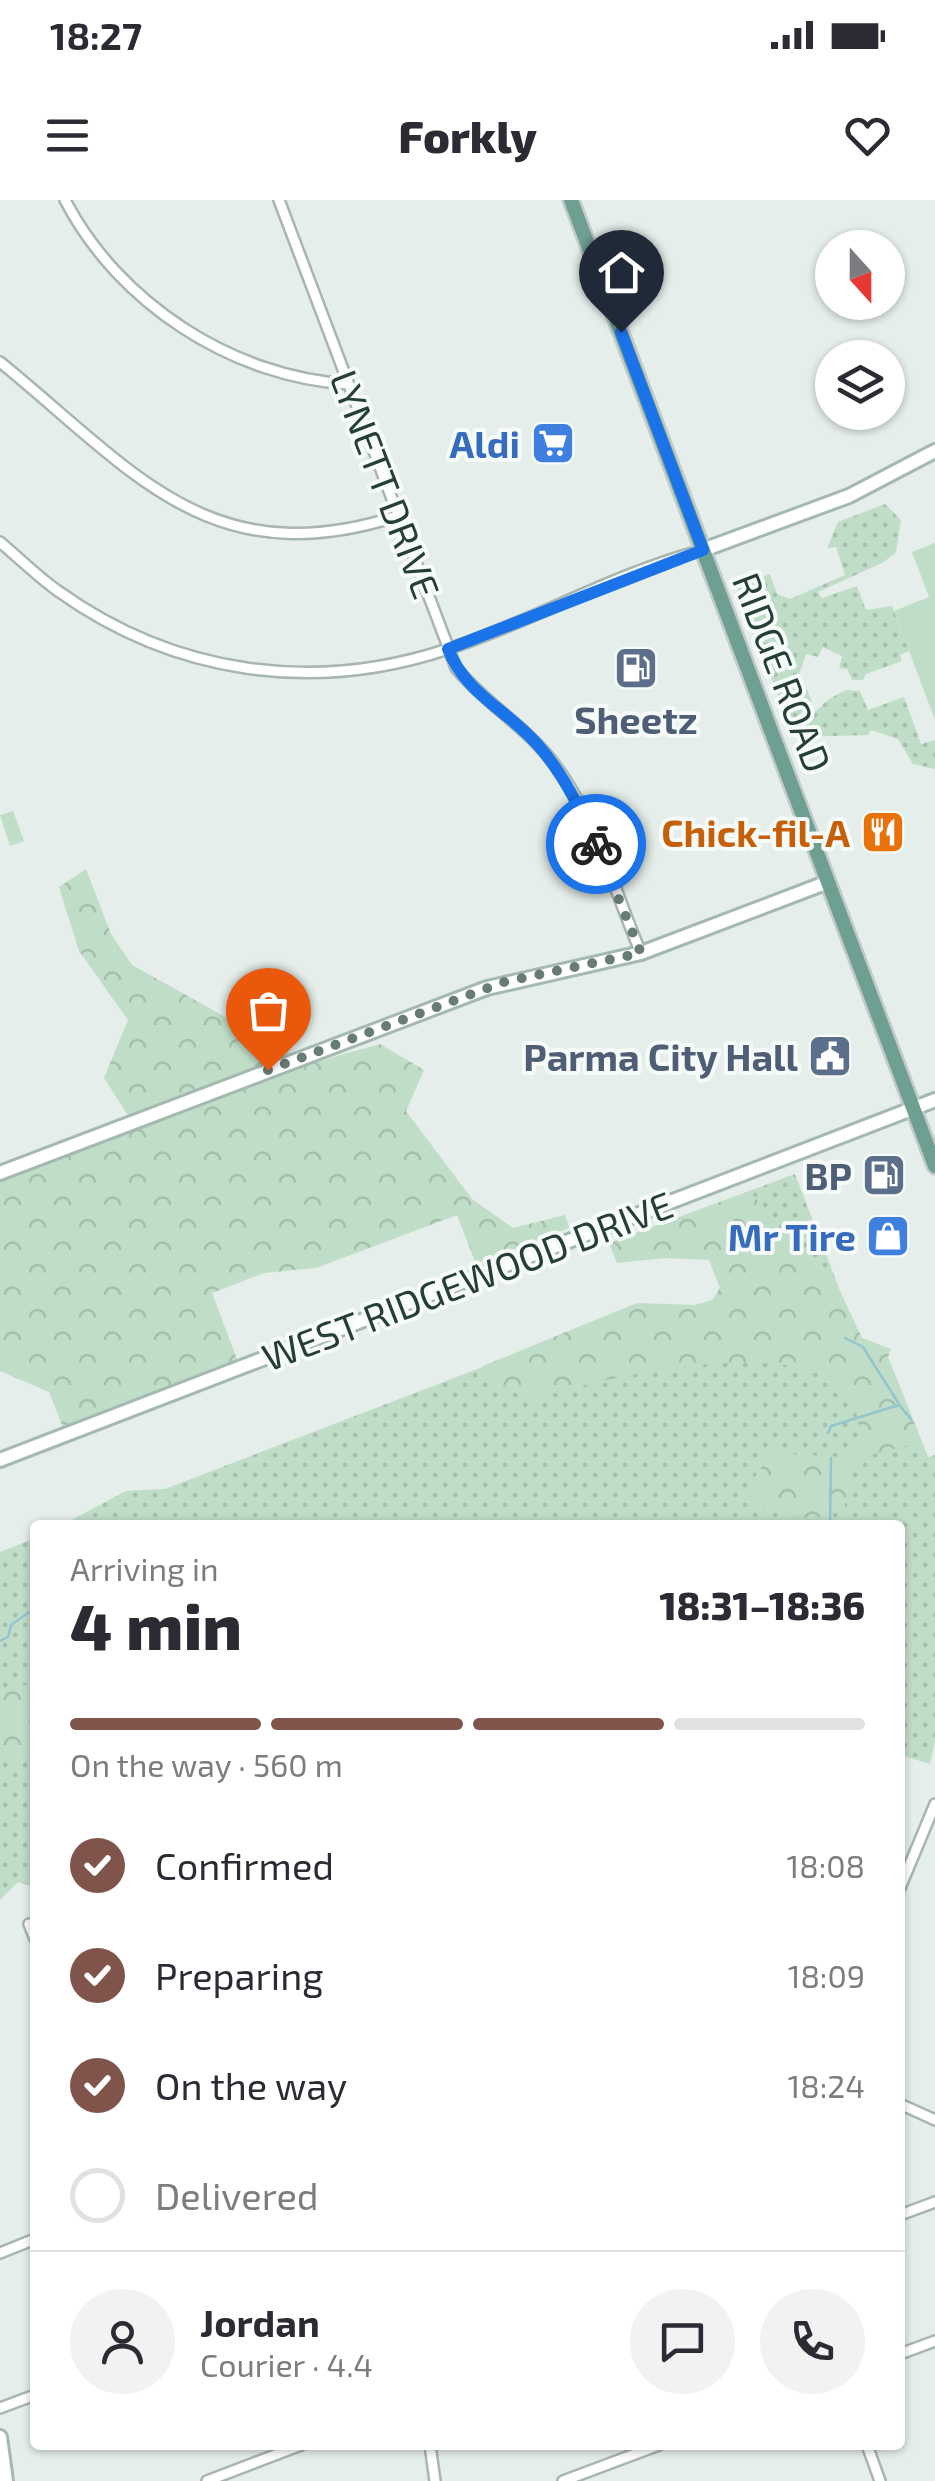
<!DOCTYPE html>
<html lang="en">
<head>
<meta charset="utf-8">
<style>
  :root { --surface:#fff; --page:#f2f2f3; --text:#2b2b33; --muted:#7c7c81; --line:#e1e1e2; --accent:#80544b }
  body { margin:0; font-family:"Exo 2",sans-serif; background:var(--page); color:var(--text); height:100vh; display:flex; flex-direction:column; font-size:38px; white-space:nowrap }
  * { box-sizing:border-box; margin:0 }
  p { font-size:32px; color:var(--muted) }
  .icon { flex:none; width:55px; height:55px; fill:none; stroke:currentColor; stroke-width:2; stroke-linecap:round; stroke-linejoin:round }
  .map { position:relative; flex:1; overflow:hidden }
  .details { position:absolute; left:30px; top:1320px; width:875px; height:930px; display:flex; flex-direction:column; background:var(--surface); border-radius:10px; box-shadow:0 2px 8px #0004 }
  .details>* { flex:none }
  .needle { width:65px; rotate:159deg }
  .controls { position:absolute; left:815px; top:30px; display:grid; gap:20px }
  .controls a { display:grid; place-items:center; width:90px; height:90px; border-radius:50%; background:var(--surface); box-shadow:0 2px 8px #0004; font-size:50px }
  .pin { position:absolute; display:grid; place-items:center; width:85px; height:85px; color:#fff; margin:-102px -42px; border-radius:50% 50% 50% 0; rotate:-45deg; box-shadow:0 0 10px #0007 }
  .pin .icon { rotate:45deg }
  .courier { position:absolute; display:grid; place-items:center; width:100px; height:100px; margin:-50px; border:8px solid #1a73e8; border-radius:50%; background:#fff; color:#222; box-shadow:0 2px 12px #0007 }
  .headline em { font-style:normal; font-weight:800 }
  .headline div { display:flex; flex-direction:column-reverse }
  .headline { display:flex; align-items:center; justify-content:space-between; height:170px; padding:0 40px }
  h1 { font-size:65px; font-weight:800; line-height:75px }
  .bar { display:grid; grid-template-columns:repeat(4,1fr); gap:15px 10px; align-content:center; height:120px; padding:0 40px }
  .bar i { height:12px; border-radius:8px; background:var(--line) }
  .bar .active { background:var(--accent) }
  .bar p { grid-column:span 4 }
  .line { display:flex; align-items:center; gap:25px; padding:0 40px; border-top:2px solid var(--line) }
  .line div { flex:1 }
  .round { display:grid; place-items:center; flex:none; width:105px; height:105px; border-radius:52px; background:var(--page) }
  ol { padding:0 40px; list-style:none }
  li { display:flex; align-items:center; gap:30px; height:110px }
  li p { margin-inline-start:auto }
  li .icon { padding:10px; border-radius:50%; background:var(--accent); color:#fff; stroke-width:4 }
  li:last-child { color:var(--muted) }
  li i { width:55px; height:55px; border:5px solid var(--line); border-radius:50% }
  .status { display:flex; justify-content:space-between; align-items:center; height:70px; padding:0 50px; background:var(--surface); direction:ltr }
  .status svg { height:28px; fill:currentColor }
  header { display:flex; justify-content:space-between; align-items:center; height:130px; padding:0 40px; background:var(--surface); font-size:45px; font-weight:800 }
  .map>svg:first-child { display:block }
  .grass { fill:url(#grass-dots) }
  .forest { fill:url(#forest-crowns) }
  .park { fill:#c0ddc7 }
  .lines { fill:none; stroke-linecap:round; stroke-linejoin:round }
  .stream { stroke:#92c6ce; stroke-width:2.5 }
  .street-casing { stroke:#a8b6b1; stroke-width:14 }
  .secondary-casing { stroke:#a4b9b1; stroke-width:18 }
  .primary-casing { stroke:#c2c9c7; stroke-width:19 }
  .street { stroke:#fff; stroke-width:9 }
  .secondary { stroke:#fff; stroke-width:12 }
  .primary { stroke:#6da092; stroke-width:14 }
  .done { stroke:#687c76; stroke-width:10; stroke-dasharray:0 18 }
  .route { stroke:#1a73e8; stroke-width:12 }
  .labels { text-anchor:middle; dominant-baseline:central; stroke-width:8; stroke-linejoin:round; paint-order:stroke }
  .shop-label { font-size:38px; font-weight:bold; fill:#366cbe; stroke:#f6faf8; text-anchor:end }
  .street-label { font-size:38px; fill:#253f38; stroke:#f6faf8 }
  .service-label { font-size:38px; font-weight:bold; fill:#4e5e75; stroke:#f6faf8; text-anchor:end }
  .food-label { font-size:38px; font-weight:bold; fill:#c56008; stroke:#f6faf8; text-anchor:end }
</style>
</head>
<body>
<div class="status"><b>18:27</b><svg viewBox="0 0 49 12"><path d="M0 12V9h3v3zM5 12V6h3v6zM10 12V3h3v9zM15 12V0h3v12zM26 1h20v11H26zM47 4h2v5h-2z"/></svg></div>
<header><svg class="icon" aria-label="menu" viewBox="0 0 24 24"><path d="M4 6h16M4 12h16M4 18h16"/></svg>Forkly<svg class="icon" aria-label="heart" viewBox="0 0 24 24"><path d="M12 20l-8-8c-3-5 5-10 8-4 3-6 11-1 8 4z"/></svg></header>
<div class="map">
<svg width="935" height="2281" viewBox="0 0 935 2281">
  <defs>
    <pattern id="grass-dots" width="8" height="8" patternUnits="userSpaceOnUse" patternTransform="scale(2.5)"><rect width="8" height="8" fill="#c0ddc7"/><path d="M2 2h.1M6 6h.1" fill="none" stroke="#a5bfac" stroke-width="1.8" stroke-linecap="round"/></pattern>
    <pattern id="forest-crowns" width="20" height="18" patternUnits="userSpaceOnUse" patternTransform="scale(2.5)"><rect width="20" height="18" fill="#c0ddc7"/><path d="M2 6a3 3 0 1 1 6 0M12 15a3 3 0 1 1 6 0" fill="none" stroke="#a5bfac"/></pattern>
  </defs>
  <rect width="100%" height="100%" fill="#e5eeea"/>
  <path class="grass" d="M885,304L901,320L896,352L884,362L818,392L822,398L857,386L866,410L892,406L909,451L900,455L902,461L866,474L863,480H852L847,469L839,468L842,456L823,447L818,457L806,454L795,487L807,489L812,502L789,525L737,386L770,374L777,394L790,399L845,375L836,347L827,348L838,322Z
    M846,490L860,491L868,510L904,497L921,544L935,540V569L913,564L898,539L871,530L868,535L794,537L792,533L829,499Z
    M795,974L840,1091L749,991Z
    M613,1117L888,1157L928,1257L935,1255V1541L930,1564L900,1555V1325H62L126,1291L165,1289Z
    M35,1338V1687L18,1682L0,1700V1352Z"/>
  <path class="forest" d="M86,669L111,734L132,765L290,853L129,917L104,878L128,820L79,751L59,687Z
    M380,844L424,870L406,911L472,999L513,1028L565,1015L569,1028L476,1064L457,1015L316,1068L264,1073L212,1093L238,1162L64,1230L49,1192L0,1171V982L287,870Z
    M749,991L840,1091L862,1138L891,1149L888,1157L922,1242L873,1254L855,1264L844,1309C810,1326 783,1316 750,1300L748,1287L771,1253L842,1257L857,1247C883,1106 597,1180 532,1199L488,1178L483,1166L637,1103L695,1105L712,1100L720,1088L709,1060L666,1058L617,1063L609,1043Z
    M35,1483V1550L0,1563V1491Z"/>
  <path class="park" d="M935,343V520L894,411L929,397L912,352Z
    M13,611L24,641L10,646L0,615Z"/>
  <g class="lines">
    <path class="stream" d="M845,1138L863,1147L899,1204
      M828,1233L831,1226L899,1205L911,1219
      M830,1325L831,1258
      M0,1441L8,1437L11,1425L35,1408"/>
    <g class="street-casing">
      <path id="street" d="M65,0C119,104 233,177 348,184
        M279,0L456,468C479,496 508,515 534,541C590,595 611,684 641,753
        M0,162C134,271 209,376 398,316
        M0,342C19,358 38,377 58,391C174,474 313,494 448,449C534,421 615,373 703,350
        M900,1688L935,1604
        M29,1724L35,1739
        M900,1904L935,1920
        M900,2015L935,2002
        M0,2053L35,2039
        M900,2154L935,2141
        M0,2208L35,2195
        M430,2245L435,2281
        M867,2245L880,2281
        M207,2281L301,2245
        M563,2281L659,2245"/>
    </g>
    <g class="secondary-casing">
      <path id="secondary" d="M703,350L849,296L935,251
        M0,973L487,788L641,753L828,682
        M0,1260L935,900
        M0,2237L6,2281"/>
    </g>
    <g class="primary-casing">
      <path id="primary" d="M571,0L935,966"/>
    </g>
    <use href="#street" class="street"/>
    <use href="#secondary" class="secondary"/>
    <use href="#primary" class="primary"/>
  </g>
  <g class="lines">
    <path class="done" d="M268,870L504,782L641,753L596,644"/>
    <path class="route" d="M596,644C581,609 563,573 537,544C507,510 466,494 448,449L703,350L621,132"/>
  </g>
  <defs>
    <g id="supermarket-square" transform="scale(2.25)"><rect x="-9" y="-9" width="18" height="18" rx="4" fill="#3f7fe0" stroke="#f6faf8"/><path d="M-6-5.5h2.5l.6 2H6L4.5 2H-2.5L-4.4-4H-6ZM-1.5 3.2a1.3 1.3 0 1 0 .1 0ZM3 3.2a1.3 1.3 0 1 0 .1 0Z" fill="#fff"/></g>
    <g id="fuel-square" transform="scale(2.25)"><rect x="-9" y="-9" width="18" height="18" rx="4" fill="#5c6f8a" stroke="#f6faf8"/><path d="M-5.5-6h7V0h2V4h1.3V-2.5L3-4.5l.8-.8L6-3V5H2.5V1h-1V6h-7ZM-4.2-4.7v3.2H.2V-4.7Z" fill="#fff"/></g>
    <g id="restaurant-square" transform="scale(2.25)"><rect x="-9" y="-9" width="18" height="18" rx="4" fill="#e8710a" stroke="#f6faf8"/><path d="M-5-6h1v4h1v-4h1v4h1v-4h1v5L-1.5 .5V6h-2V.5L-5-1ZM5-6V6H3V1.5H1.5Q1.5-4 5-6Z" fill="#fff"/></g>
    <g id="civic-square" transform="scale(2.25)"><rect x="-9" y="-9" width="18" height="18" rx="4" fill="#5c6f8a" stroke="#f6faf8"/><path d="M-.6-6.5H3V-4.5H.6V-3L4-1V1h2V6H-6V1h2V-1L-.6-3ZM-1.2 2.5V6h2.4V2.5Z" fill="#fff"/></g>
    <g id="shop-square" transform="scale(2.25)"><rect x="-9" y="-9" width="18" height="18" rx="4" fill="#3f7fe0" stroke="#f6faf8"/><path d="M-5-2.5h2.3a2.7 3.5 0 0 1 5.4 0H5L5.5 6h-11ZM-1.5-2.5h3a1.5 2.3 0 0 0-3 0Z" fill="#fff"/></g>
  </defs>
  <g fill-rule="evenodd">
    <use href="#supermarket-square" x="553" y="243"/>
    <use href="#fuel-square" x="636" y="468"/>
    <use href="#restaurant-square" x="883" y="632"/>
    <use href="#civic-square" x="830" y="856"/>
    <use href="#fuel-square" x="884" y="975"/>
    <use href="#shop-square" x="888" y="1036"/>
  </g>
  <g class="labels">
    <g class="shop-label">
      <text x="520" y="243">Aldi</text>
      <text x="856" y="1036">Mr Tire</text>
    </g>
    <g class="street-label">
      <text transform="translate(386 284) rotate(69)">LYNETT DRIVE</text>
      <text transform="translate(783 472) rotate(69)">RIDGE ROAD</text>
      <text transform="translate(467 1080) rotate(-21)">WEST RIDGEWOOD DRIVE</text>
    </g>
    <g class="service-label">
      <text x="636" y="519" text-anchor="middle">Sheetz</text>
      <text x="798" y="856">Parma City Hall</text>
      <text x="852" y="975">BP</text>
    </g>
    <g class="food-label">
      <text x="850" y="632">Chick-fil-A</text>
    </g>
  </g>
</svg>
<div class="controls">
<a><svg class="needle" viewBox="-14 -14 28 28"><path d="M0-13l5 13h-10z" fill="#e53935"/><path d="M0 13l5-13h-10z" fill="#7c7c81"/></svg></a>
<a><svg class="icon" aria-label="layers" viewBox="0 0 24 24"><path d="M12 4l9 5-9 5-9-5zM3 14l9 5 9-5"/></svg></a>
</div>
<div class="pin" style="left:268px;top:870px;background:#ea580c"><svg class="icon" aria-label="bag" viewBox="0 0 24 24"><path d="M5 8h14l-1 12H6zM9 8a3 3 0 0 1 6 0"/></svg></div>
<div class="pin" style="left:621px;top:132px;background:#1f2937"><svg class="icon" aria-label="home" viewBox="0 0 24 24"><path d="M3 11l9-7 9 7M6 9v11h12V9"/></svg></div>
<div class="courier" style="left:596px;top:644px"><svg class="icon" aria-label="bike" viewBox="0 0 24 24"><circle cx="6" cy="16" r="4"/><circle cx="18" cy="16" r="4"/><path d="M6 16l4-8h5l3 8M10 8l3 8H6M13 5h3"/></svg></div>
<section class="details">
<div class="headline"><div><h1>4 min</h1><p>Arriving in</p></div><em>18:31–18:36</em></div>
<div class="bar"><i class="active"></i><i class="active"></i><i class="active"></i><i></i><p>On the way · 560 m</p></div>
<ol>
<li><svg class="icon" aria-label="check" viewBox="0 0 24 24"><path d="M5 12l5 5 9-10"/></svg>Confirmed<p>18:08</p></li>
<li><svg class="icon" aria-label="check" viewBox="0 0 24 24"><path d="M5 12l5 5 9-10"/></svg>Preparing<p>18:09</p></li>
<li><svg class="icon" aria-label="check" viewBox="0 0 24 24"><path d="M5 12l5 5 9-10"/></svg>On the way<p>18:24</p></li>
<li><i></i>Delivered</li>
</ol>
<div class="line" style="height:180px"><a class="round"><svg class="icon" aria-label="person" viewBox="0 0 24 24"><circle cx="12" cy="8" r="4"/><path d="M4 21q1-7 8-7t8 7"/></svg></a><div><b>Jordan</b><p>Courier · 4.4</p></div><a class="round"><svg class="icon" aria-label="chat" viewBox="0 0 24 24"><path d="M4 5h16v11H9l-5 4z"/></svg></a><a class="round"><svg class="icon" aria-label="phone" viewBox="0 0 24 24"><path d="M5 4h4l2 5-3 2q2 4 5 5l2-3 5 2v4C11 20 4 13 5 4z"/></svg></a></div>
</section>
</div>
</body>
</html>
